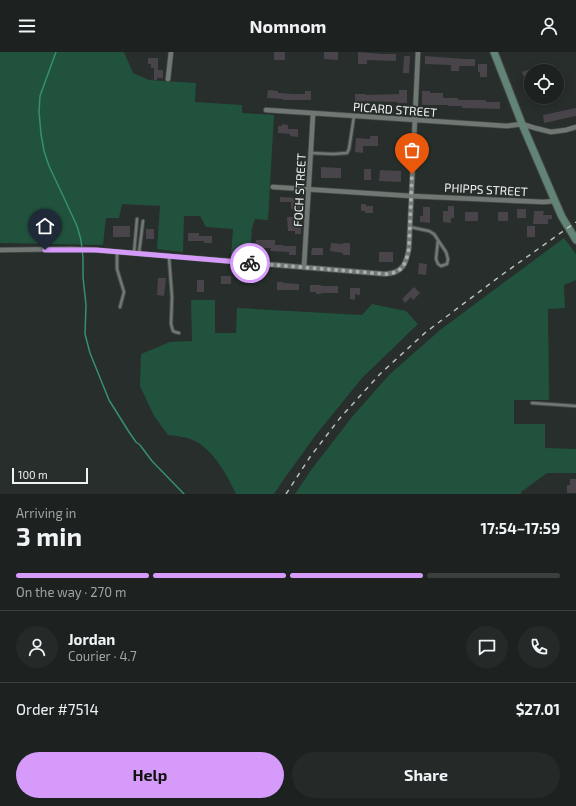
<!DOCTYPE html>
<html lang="en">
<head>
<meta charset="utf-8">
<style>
  :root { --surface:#1d2220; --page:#252a29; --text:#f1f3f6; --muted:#a0a4a5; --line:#3b3f3e; --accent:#d69bfa }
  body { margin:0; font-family:"Exo 2",sans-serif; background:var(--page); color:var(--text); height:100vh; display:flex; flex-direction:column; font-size:15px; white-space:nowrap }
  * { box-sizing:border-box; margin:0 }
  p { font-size:13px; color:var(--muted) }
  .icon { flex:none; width:22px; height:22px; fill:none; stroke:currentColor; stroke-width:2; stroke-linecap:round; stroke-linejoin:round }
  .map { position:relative; height:442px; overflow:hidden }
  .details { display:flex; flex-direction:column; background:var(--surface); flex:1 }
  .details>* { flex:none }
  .controls { position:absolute; left:524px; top:12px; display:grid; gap:8px }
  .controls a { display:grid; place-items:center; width:40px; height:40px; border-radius:50%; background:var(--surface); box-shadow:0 2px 10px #0003,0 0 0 1px var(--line); font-size:20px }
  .scale { position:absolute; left:12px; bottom:10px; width:76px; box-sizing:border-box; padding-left:4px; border:2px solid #eff3f1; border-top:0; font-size:11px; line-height:14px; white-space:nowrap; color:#eff3f1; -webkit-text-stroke:3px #272e2b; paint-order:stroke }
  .pin { position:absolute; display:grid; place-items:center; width:34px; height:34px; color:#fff; margin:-41px -17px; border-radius:50% 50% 50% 0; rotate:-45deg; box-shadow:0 0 4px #0007 }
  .pin .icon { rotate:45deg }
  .courier { position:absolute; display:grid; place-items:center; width:40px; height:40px; margin:-20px; border:3px solid #d69bfa; border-radius:50%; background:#fff; color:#222; box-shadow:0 1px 5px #0007 }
  .summary em { font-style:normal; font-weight:700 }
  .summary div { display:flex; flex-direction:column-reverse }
  .summary { display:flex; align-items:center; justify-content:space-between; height:68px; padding:0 16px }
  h1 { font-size:26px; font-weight:700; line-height:30px }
  .bar { display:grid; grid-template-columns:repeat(4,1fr); gap:6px 4px; align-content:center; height:48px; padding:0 16px }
  .bar i { height:5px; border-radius:3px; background:var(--line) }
  .bar .current { background:var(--accent) }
  .bar p { grid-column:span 4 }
  .line { display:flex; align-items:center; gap:10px; padding:0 16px; border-top:1px solid var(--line) }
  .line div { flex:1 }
  .round { display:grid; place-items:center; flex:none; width:42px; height:42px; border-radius:21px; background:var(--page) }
  .action { display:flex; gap:8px; margin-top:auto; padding:8px 16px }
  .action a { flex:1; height:46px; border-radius:24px; background:var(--accent); color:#111; font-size:16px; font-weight:700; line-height:46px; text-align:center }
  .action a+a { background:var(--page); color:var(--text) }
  header { display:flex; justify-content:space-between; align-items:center; height:52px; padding:0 16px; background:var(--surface); font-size:18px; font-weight:700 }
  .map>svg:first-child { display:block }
  .green { fill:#21523d }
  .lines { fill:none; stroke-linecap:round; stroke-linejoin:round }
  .stream { stroke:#36906c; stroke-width:1.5 }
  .building { fill:#48444a }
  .lane-casing { stroke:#464b48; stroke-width:4.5 }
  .street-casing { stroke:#464b48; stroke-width:6 }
  .secondary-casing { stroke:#464b48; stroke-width:9 }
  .lane { stroke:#707874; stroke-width:2.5 }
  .street { stroke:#707874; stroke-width:4.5 }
  .secondary { stroke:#618476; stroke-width:7 }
  .rail { stroke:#babebc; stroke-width:1.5; stroke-dasharray:5 5; stroke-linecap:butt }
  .done { stroke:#a9aeac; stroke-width:4; stroke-dasharray:0 7.2 }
  .route { stroke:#d69bfa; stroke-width:5 }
  .labels { text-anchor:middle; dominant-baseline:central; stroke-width:3.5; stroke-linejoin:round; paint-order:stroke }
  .street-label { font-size:12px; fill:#eff3f1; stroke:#272e2b }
</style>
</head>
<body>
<header><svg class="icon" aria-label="menu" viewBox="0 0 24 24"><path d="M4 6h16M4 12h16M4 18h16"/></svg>Nomnom<svg class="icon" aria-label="person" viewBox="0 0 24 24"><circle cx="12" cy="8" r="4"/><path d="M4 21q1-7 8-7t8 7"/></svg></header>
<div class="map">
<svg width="576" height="442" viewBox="0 0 576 442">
  <rect width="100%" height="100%" fill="#272e2b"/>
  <path class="green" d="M0,0H124L133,21L149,28L196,31L195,50L242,53V61L274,63L268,168L255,167L252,176L250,206L231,204L233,177L206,175L200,164H184L183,200L157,197L160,154L122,152L119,166H106L103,193L0,191Z
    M564,186L576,202V228L564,233L565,256L548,257L549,348H514V372H545V396L576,397V421H547L521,440V442H295L311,418L352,365L389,323L440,278Z
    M191,248H215V281H236L237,256L362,263L372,252L406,259L418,272L362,326L315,384L284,427L274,442H236C227,423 214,399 195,389C188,385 176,384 168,383L154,364L140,334L141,302L170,290L192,289Z"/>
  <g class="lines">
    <path class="stream" d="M56,0L40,44L39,60L41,82L44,99L49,114L65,148L77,174L81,188L83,206V225L86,253L85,282L90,301L109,348L129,380L136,390L140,393L152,409L184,442"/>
  </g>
  <path class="building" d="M274,0H285V8H274Z
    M324,0H338V8L324,7Z
    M358,0L382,2H396V9L367,8V12H358Z
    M404,4H410L409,21H403Z
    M425,4L465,7H475V14H459V19H451V13L425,12Z
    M148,6H158V18H163V26H157V28H154V16H151V12H148Z
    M478,12H487V25H480V20H478Z
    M530,17L531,21V31L527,32L522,20Z
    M268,38L278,39V41L294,42H305V39H311V48H283V47L267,46Z
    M399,38H407V51H398V50L355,49V42H366V43L399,42Z
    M422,39H430V41H443V45L444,46H458V48H486V50H500V57L462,56V54H448V53H422Z
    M576,56V64L544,71L543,63Z
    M282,72L288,73V77H298V85L290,84V82L278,81V74H282Z
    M370,84H378V94H363V101L355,100L356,86L370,87Z
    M321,115L341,116V126H321Z
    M364,117H371V128H364Z
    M380,118L401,119V130L379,129Z
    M280,145L300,146V157H291V150H280Z
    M361,152H366V154H373V161H365V159H361Z
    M448,154H454V166H451V171L443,170V159H448Z
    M423,155H430V171L420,170V164H423Z
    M517,157H526V166H517Z
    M534,159H544L543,163H552V167H548V172H533Z
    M465,160H478V169H465Z
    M498,160H508V169H498Z
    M287,165H298V175H301V182H295V179H288Z
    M113,174H130V185H113Z
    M527,174H535V185H527Z
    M146,177H154V187H146Z
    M188,181H199V184H212V191H204V189H188Z
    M256,188H275V193H283V194H296V203H289V200L270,199L271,196H255Z
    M331,191L343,192V191H350V203H343V201L330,199Z
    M312,196H323V203H311Z
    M379,200H393V210H379Z
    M419,211L427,212L426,223L418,222Z
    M221,224H231V232H221Z
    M158,226H166L164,244L157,243Z
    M197,228H204V240H197Z
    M277,230H283V231L299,232V238H277Z
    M310,233H321V234H338V241H321V242H316V240H310Z
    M414,235L420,241L413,248L411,245L405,251L402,247Z
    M350,236H360V243L355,242V248L350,247Z
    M570,427H576V441H567V433H570Z"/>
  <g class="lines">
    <g class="lane-casing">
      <path id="lane" d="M311,101L333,102L347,101L349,97L354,64
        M410,175L429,179L434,182L446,200L448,207L447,212L441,214L438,212L436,207L438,188
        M117,200V217L124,240L120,255
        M134,201L137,167
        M139,201L143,169
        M169,205L172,245L171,272L173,279L175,280L179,281
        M532,351L576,354"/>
    </g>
    <g class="street-casing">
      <path id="street" d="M168,27L171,0
        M266,58L507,74L522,72L535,76L551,80L566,78L576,75
        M273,135L411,144L544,150L555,149
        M0,198L71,197L96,198L385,222C403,221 406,212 409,196L418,0
        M304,215L313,62"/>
    </g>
    <g class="secondary-casing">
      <path id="secondary" d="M494,0L522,72L555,149L562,165L576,188"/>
    </g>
    <use href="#lane" class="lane"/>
    <use href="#street" class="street"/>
    <use href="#secondary" class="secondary"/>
    <path class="rail" d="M286,442L310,405L340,366L380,322L426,280L503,222L576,170"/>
  </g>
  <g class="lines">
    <path class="done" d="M250,211L385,222C403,221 406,212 409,196L412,122"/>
    <path class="route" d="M45,198H96L250,211"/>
  </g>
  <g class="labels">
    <g class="street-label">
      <text transform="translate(395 57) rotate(4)">PICARD STREET</text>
      <text transform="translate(486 137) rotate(3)">PHIPPS STREET</text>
      <text transform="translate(299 138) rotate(-87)">FOCH STREET</text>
    </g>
  </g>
</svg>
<div class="controls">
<a><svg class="icon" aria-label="locate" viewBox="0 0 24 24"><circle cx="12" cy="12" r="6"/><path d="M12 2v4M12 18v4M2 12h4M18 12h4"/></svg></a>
</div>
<div class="scale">100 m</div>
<div class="pin" style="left:412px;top:122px;background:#ea580c"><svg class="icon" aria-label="bag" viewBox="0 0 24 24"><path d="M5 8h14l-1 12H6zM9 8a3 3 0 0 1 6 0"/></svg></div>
<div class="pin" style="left:45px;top:198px;background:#1f2937"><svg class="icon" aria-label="home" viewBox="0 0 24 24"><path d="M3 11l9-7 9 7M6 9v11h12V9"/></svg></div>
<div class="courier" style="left:250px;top:211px"><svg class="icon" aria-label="bike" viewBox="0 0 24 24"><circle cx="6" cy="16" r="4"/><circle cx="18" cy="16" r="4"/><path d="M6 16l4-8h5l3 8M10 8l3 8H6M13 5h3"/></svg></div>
</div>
<section class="details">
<div class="summary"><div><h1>3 min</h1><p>Arriving in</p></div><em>17:54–17:59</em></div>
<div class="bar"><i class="current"></i><i class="current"></i><i class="current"></i><i></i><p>On the way · 270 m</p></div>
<div class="line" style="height:72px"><a class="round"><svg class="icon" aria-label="person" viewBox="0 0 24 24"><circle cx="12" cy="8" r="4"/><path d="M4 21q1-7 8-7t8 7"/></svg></a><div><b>Jordan</b><p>Courier · 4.7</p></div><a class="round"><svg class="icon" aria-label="chat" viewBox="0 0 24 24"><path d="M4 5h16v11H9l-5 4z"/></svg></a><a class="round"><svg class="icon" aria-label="phone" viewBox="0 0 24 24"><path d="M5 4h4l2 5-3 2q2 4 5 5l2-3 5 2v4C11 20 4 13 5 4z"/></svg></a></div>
<div class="line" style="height:52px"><div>Order #7514</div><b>$27.01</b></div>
<div class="action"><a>Help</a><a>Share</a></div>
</section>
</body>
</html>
